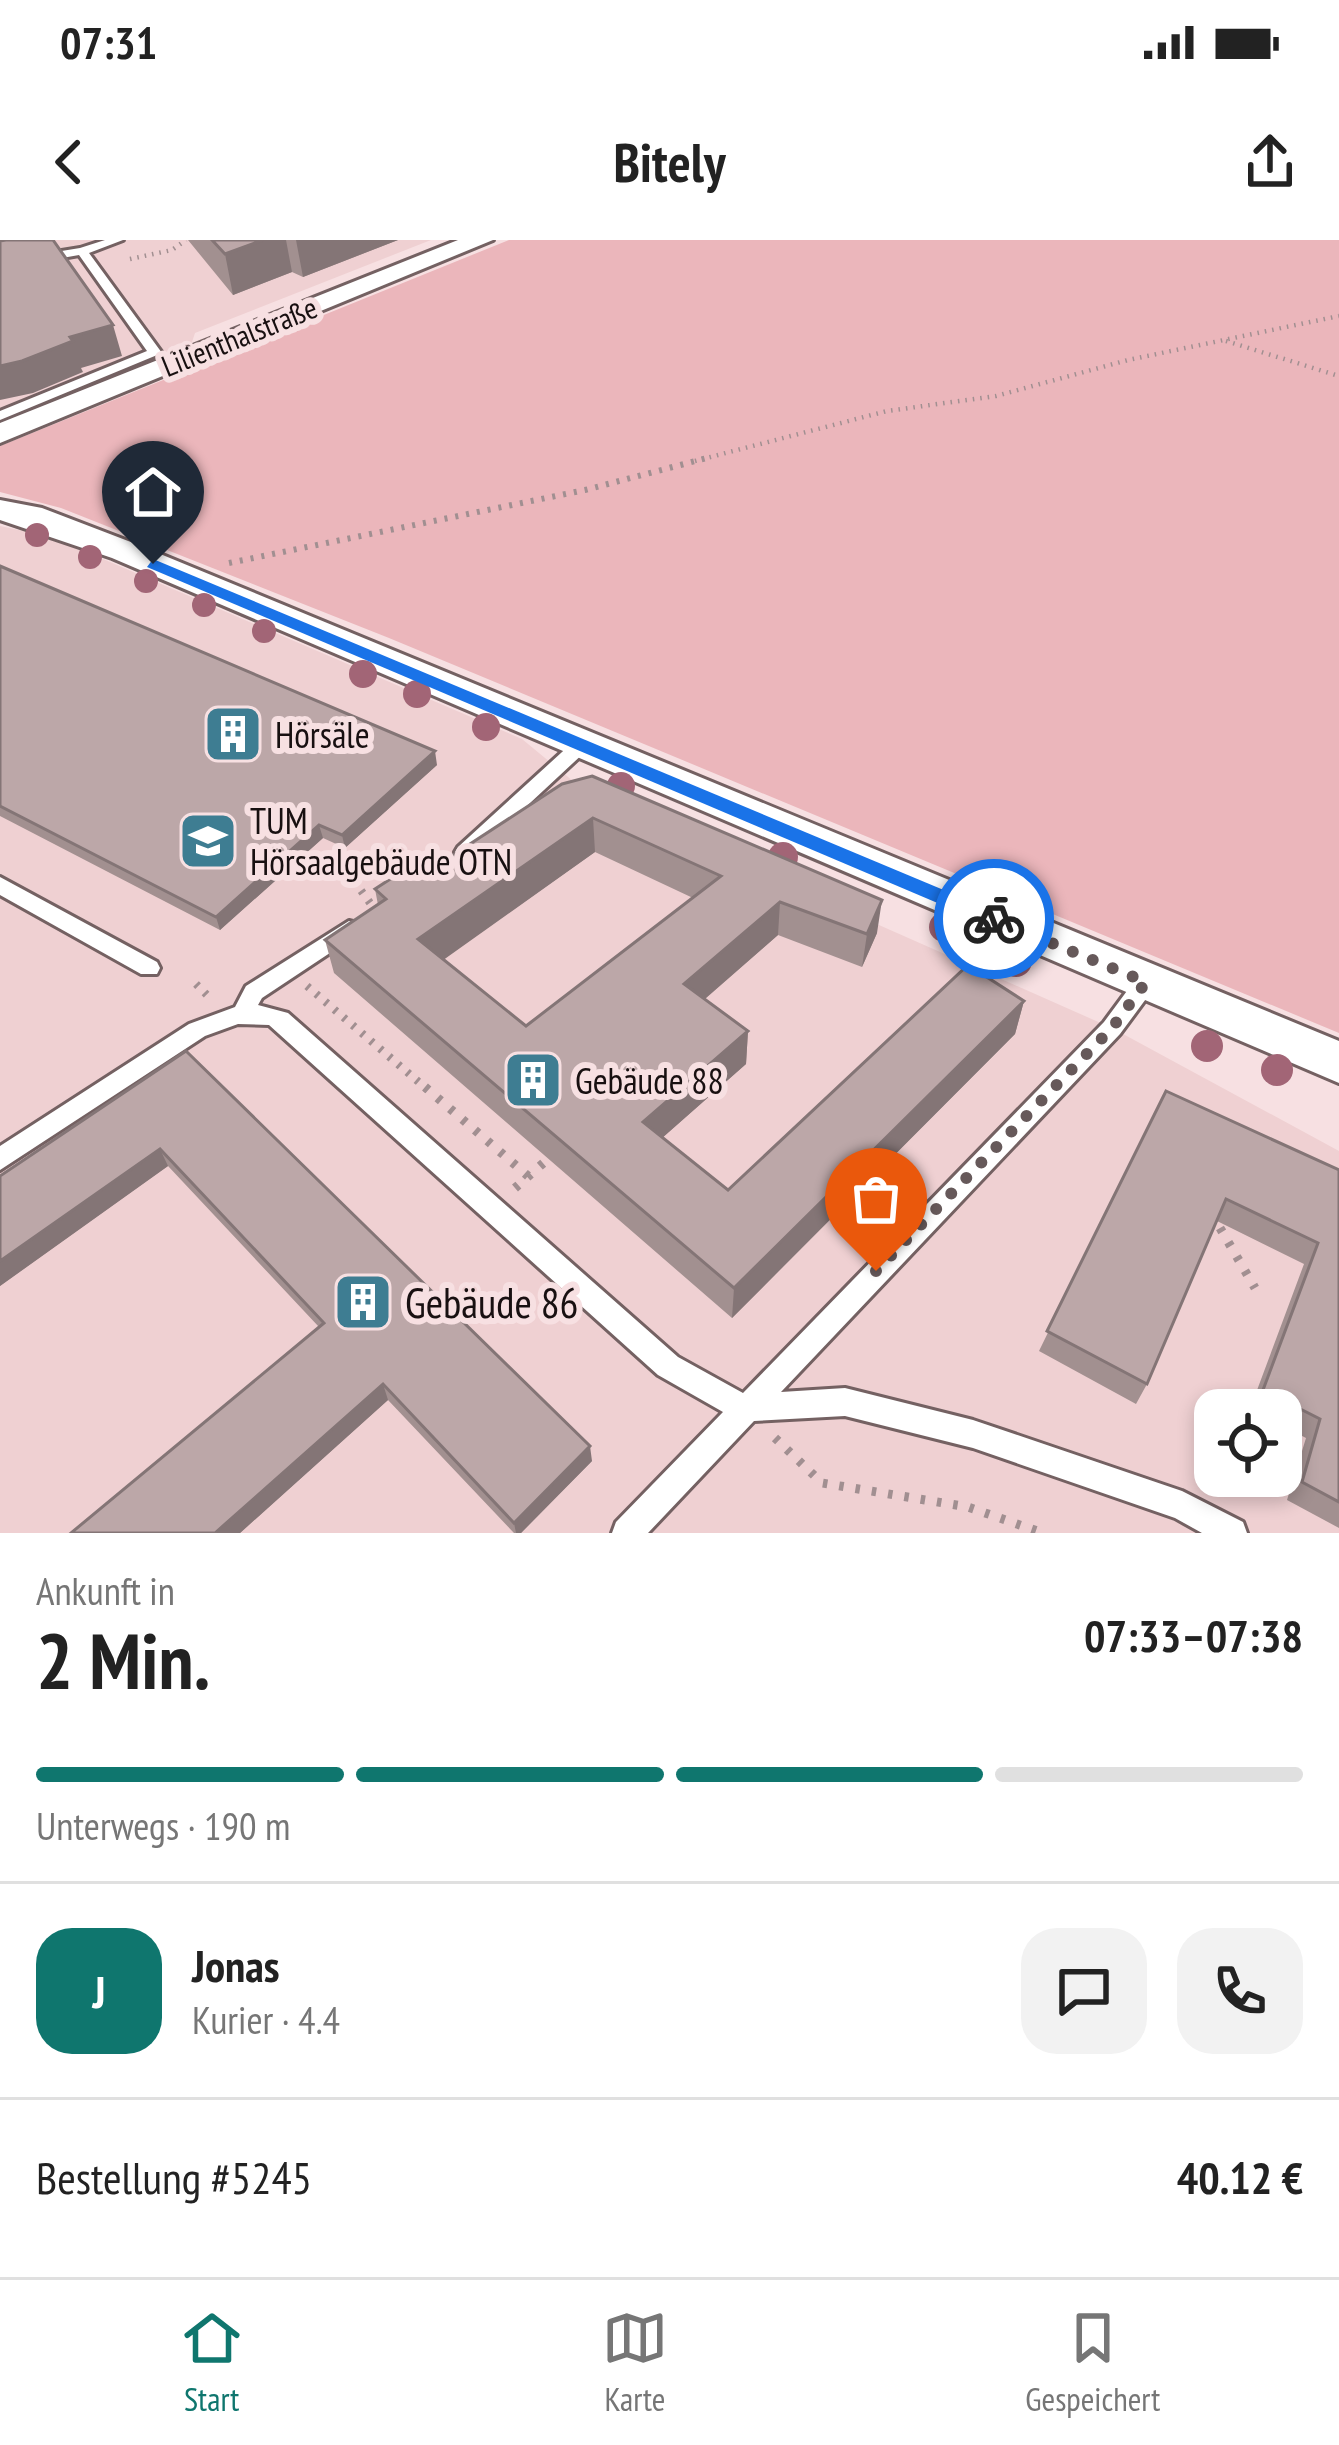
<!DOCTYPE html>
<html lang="de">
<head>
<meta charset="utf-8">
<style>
  :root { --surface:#fff; --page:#f2f2f2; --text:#222; --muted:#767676; --line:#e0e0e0; --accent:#0f766e }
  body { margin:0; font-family:"PT Sans Narrow",sans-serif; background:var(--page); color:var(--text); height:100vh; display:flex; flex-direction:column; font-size:45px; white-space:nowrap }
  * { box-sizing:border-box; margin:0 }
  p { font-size:39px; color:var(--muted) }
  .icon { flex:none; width:66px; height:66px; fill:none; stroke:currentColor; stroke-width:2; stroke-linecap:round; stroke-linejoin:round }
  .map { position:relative; height:1293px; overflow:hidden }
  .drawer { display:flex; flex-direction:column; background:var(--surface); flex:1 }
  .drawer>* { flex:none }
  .tools { position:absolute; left:1194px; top:1149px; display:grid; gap:24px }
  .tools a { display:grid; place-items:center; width:108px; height:108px; border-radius:24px; background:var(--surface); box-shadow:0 6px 18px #0003; font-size:60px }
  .pin { position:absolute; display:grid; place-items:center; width:102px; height:102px; color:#fff; margin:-123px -51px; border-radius:50% 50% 50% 0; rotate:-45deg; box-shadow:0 0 12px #0007 }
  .pin .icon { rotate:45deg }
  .courier { position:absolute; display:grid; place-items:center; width:120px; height:120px; margin:-60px; border:9px solid #1a73e8; border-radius:50%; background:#fff; color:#222; box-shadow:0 3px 15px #0007 }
  .headline em { font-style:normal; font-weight:600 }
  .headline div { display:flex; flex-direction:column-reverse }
  .headline { display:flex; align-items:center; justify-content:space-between; height:204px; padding:0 36px }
  h1 { font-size:78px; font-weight:600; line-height:90px }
  .bar { display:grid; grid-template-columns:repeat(4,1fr); gap:18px 12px; align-content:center; height:144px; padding:0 36px }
  .bar i { height:15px; border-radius:9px; background:var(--line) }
  .bar .active { background:var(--accent) }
  .bar p { grid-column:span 4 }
  .line { display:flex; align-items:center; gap:30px; padding:0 36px; border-top:3px solid var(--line) }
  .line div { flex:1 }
  .round { display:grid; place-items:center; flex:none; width:126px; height:126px; border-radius:36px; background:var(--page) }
  .status { display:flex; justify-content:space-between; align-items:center; height:84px; padding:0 60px; background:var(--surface); direction:ltr }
  .status svg { height:33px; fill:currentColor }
  header { display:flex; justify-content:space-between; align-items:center; height:156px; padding:0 36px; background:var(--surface); font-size:54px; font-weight:600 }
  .tabs { display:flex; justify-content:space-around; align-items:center; height:168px; border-top:3px solid var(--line); background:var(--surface); font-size:33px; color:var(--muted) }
  .tabs a { display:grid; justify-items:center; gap:6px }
  .tabs .active { color:var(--accent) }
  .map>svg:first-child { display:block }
  .built { fill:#efd0d2; fill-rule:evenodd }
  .green { fill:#ebb6bb }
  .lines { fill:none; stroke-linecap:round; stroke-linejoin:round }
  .service-casing { stroke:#746162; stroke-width:6 }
  .minor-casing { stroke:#746162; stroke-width:6 }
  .path-far3 { stroke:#a18f91; stroke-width:4.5; stroke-dasharray:1.5 6; stroke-linecap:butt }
  .path-far2 { stroke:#a18f91; stroke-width:6; stroke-dasharray:3 8; stroke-linecap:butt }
  .path-far1 { stroke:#a18f91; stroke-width:8; stroke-dasharray:3 9; stroke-linecap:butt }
  .path { stroke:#a18f91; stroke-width:9; stroke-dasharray:4.5 12; stroke-linecap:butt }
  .service { fill:#fff; fill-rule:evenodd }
  .minor { fill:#fff; fill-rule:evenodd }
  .tree { fill:#a26576 }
  .wall { fill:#a29090; fill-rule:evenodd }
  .shaded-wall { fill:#847576 }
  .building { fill:#bca7a8; stroke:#847576; stroke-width:3; fill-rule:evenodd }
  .route { fill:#1a73e8 }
  .done { stroke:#66595a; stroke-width:12; stroke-dasharray:0 21.6 }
  .labels { text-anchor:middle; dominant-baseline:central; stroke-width:12; stroke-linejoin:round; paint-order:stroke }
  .far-street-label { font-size:30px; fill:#181011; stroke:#f7e0e2 }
  .poi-label { font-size:36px; fill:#181011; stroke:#f7e0e2; text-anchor:start }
  .near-poi-label { font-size:42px; fill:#181011; stroke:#f7e0e2; text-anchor:start }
</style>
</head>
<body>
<div class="status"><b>07:31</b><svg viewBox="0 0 49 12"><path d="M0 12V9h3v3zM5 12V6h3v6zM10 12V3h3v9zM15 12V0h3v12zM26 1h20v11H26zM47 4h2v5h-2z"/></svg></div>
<header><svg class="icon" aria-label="back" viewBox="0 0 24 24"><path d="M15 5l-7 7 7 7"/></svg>Bitely<svg class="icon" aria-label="share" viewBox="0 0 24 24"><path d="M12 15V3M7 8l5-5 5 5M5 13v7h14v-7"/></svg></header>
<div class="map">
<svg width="1339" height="1293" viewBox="0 0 1339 1293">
  <rect width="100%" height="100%" fill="#f7e0e2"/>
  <path class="built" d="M0,0H431L195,93L191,105L0,182Z
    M0,286L52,297L522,499L596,560L1112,788L1339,911V1293H0ZM1215,1170H1281V1236H1215Z"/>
  <path class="green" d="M509,0H1339V793L389,398L61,268L0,252V206Z"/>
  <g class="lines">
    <g class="service-casing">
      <path id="service" d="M105,0H123L89,13L162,113L0,180V171L147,111L79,15L0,29V21L80,8Z
        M580,500L587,502L590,506L587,510L472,617H458L455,612L458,607L573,502Z
        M0,637L157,722L160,728L157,734H141L0,655Z
        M349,681L357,683L360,689L357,695L262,758L258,765L288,773L678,1117L743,1153L1104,782L1138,736H1154L1157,742L1154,748L1120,794L781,1152L845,1148L973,1180L1182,1251L1243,1282L1247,1293H1202L1175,1278L973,1208L845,1176L754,1181L648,1293H612L616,1282L723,1172L658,1135L269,785L238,784L205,796L0,930V906L189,784L235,767L246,746Z"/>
    </g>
    <g class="minor-casing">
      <path id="minor" d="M458,0H493L0,203V183Z
        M0,260L42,268L136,304L1339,801V843L112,318L0,280Z"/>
    </g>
    <path class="path-far3" d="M130,19L172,10L186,0
      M1226,101L1339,136
      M695,221L887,171L996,156L1128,120L1339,76"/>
    <path class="path-far2" d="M229,323L585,250L707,218"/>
    <path class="path-far1" d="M354,641L376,671
      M196,744L210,758
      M307,746L428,850"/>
    <path class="path" d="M425,847L528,936
      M515,948L548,919
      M1220,988L1255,1048
      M775,1198L822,1243L968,1267L1043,1293"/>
    <use href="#service" class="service"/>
    <use href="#minor" class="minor"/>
  </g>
  <g class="tree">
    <circle cx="37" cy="295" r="12"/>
    <circle cx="90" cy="317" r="12"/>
    <circle cx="146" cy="341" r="12"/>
    <circle cx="204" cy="365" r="12"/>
    <circle cx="264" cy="391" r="12"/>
    <circle cx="363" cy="434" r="14"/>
    <circle cx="417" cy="454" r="14"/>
    <circle cx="486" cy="487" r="14"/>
    <circle cx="621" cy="546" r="14"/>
    <circle cx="783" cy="617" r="15"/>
    <circle cx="944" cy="687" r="15"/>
    <circle cx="1016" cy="721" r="16"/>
    <circle cx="1207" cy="806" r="16"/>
    <circle cx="1277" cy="830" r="16"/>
  </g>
  <path class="wall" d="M188,0H398L303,37L292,32L233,55Z
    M0,326L437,525L345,608L323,598L220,690L0,576Z
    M562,544L877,693L862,727L778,695L705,759L748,791L746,824L663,897L728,950L1024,761L1015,794L732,1078L334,733L325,700L378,665L375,649L447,619ZM595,612L693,658L526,786L443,719Z
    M186,811L592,1221L521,1293H514L388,1160L240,1293H71L319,1087L168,926L0,1046V936Z
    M1166,851L1339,930V1288L1287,1260L1306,1198L1281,1185V1170L1250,1169L1304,1024L1217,981L1147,1144L1136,1164L1039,1111Z"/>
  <path class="shaded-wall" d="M263,0H286L292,32L233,55L225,14Z
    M296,0H398L303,37Z
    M113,85L122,116L81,128L83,132L33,153L0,160V126L70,97Z
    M435,511L437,525L345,608L342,595Z
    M593,578L595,612L425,733L418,699Z
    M319,585L323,598L220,690L216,677Z
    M882,660L877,693L862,727L867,694Z
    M780,662L778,695L684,777V744Z
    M1024,761L1015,794L732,1078L734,1048Z
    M748,791L746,824L644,914L643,882Z
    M160,909L168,926L0,1046V1021Z
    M383,1144L388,1160L240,1293H215Z
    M590,1206L592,1221L521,1293H516L514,1283Z"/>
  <path class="building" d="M6,0H53L113,85L70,97L73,101L22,121L0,126V1Z
    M212,0H263L225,14Z
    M0,326L435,511L342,595L319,585L216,677L0,566Z
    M592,536L882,660L867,694L780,662L684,744L748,791L643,882L728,950L968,725L1024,761L734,1048L325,700L386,659L375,649L435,610L447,619L562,544ZM593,578L721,636L526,786L418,699Z
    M186,811L590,1206L514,1283L383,1144L215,1293H71L324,1083L160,909L0,1021V936Z
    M1166,851L1339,930V1262L1302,1242L1320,1179L1263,1150L1318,1003L1226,959L1147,1144L1047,1091Z"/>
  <path class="route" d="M153,319L1001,674L1004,679L987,684L147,327Z"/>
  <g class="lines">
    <path class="done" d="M876,1031L1112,788L1146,742L994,679"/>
  </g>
  <defs>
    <g id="building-square" transform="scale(3)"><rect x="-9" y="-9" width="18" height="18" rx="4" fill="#3e7d92" stroke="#f7e0e2"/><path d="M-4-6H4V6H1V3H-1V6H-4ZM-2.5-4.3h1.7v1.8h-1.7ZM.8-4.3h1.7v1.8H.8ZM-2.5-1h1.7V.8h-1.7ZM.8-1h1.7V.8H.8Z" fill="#fff"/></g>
    <g id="university-square" transform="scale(3)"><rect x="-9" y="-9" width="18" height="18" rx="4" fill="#3e7d92" stroke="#f7e0e2"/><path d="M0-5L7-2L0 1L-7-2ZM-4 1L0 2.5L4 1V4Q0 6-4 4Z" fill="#fff"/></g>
  </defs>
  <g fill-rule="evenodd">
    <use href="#building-square" x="233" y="494"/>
    <use href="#university-square" x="208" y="601"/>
    <use href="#building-square" x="533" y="840"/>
    <use href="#building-square" x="363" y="1062"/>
  </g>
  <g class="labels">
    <g class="far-street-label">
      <text transform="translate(239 96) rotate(-22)">Lilienthalstraße</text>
    </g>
    <g class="poi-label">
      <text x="275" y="494">Hörsäle</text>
      <text x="250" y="580">TUM<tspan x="250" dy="41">Hörsaalgebäude OTN</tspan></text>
      <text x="575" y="840">Gebäude 88</text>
    </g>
    <g class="near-poi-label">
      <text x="405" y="1062">Gebäude 86</text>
    </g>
  </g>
</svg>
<div class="tools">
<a><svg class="icon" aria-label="locate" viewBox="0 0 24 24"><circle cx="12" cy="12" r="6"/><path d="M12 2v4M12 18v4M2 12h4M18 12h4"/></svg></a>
</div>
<div class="pin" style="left:876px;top:1031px;background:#ea580c"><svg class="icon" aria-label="bag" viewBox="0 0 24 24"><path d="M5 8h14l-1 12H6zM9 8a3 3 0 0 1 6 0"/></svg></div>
<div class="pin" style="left:153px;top:324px;background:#1f2937"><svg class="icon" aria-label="home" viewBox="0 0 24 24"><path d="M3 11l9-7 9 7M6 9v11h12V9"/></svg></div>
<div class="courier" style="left:994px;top:679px"><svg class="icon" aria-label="bike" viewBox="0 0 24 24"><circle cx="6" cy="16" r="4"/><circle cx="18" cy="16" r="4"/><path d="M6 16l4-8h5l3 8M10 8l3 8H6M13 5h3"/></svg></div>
</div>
<section class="drawer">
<div class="headline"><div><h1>2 Min.</h1><p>Ankunft in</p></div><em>07:33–07:38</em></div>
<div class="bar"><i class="active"></i><i class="active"></i><i class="active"></i><i></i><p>Unterwegs · 190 m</p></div>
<div class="line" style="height:216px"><b class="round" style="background:var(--accent);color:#fff">J</b><div><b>Jonas</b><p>Kurier · 4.4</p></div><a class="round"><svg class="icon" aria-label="chat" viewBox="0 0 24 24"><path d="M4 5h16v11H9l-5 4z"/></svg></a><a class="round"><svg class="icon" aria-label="phone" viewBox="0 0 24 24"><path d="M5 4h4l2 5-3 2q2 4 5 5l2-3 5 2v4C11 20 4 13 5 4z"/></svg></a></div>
<div class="line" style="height:156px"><div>Bestellung #5245</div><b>40.12 €</b></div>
</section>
<nav class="tabs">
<a class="active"><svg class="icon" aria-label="home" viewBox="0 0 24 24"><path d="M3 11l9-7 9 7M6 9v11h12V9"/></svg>Start</a>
<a><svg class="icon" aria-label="map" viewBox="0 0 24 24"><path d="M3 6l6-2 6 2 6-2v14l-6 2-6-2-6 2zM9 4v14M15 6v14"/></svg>Karte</a>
<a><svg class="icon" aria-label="saved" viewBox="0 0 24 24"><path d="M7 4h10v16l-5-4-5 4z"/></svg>Gespeichert</a>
</nav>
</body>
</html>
